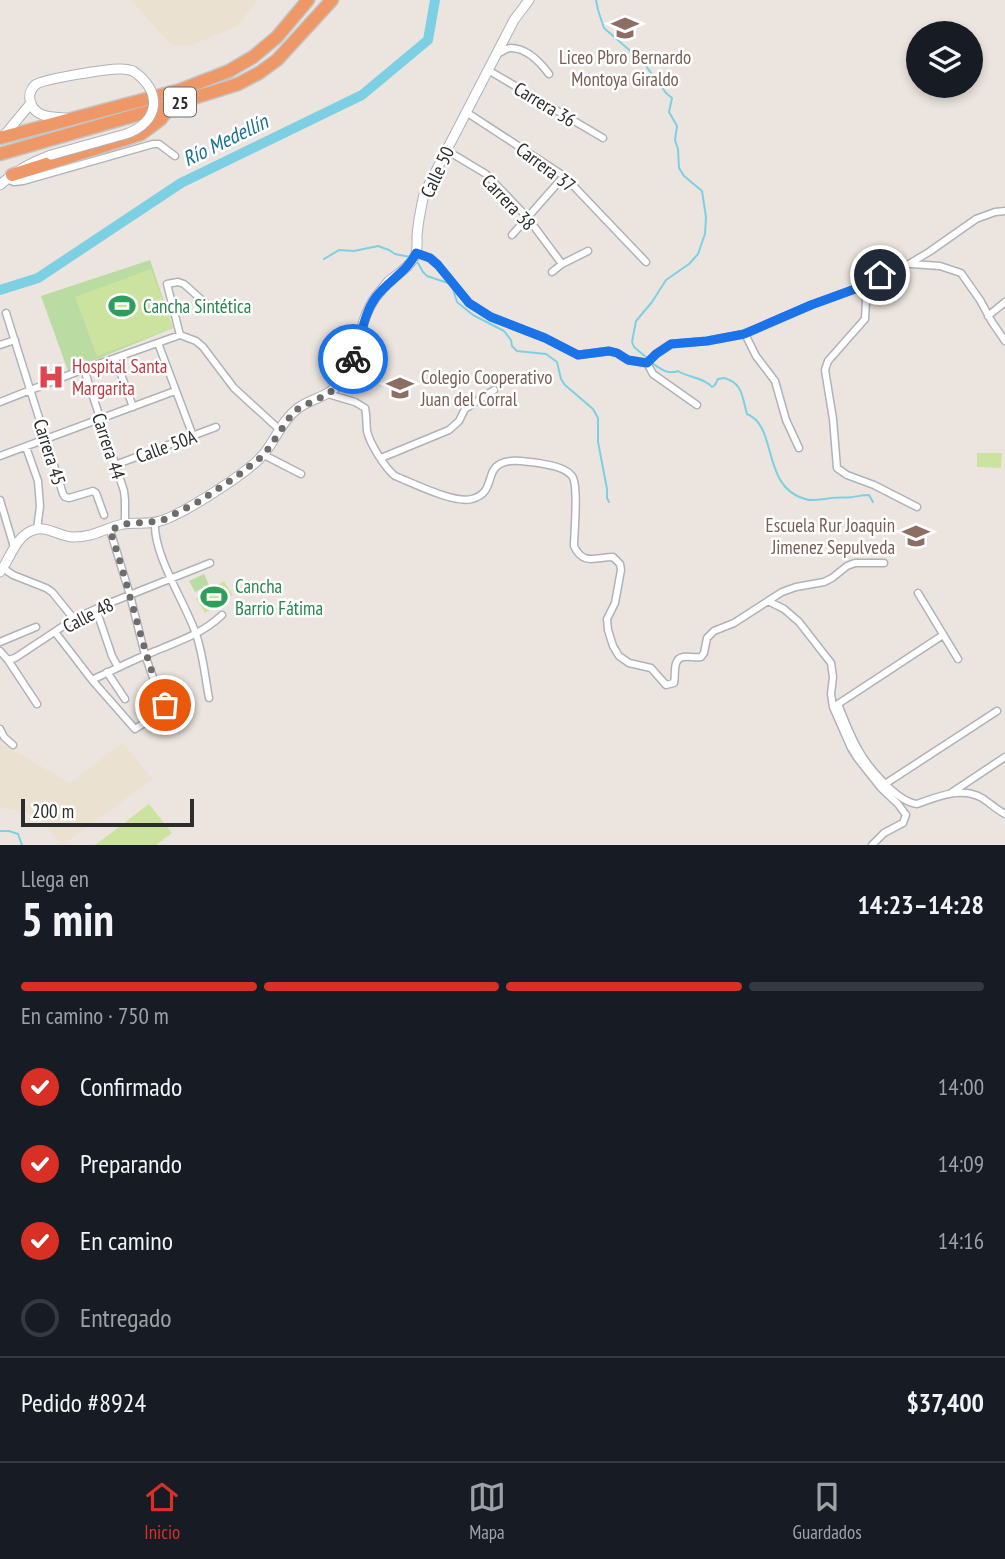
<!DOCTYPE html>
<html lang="es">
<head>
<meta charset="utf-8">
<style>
  :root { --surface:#171b24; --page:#242831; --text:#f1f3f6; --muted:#9ea1a6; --line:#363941; --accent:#d93025 }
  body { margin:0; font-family:"PT Sans Narrow",sans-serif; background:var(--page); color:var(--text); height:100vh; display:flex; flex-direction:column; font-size:26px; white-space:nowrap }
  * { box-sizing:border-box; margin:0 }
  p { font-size:23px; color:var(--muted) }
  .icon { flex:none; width:38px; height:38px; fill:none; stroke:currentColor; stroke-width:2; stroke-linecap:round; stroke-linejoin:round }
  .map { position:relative; height:845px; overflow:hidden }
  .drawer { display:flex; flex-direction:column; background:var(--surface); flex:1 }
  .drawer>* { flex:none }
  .controls { position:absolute; left:906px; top:21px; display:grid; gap:14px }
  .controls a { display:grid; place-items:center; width:77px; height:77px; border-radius:50%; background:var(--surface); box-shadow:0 4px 10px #0003; font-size:35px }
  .scale { position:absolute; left:21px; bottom:18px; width:173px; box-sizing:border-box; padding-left:7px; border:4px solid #2c2c2c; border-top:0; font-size:19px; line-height:24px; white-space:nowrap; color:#2c2c2c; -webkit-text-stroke:5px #fff; paint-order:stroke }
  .pin { position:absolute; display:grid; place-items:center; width:60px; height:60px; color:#fff; margin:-30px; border:4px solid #fff; border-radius:50%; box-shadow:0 2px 7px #0007 }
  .courier { position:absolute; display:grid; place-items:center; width:70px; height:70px; margin:-35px; border:5px solid #1a73e8; border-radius:50%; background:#fff; color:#222; box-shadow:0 2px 9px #0007 }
  .headline em { font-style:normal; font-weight:600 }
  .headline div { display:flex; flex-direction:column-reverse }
  .headline { display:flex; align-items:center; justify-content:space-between; height:119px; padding:0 21px }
  h1 { font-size:46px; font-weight:600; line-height:52px }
  .bar { display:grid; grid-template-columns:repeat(4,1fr); gap:10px 7px; align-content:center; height:84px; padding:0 21px }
  .bar i { height:9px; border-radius:5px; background:var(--line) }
  .bar .current { background:var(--accent) }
  .bar p { grid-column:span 4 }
  .line { display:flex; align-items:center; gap:18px; padding:0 21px; border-top:2px solid var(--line) }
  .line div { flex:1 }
  ol { padding:0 21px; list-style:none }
  li { display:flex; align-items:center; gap:21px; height:77px }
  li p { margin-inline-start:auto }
  li .icon { padding:7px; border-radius:50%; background:var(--accent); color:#fff; stroke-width:4 }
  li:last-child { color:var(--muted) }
  li i { width:38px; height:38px; border:4px solid var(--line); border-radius:50% }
  .dock { display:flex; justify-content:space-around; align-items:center; height:98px; border-top:2px solid var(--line); background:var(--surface); font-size:19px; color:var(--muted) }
  .dock a { display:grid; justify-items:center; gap:4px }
  .dock .current { color:var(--accent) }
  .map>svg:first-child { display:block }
  .education { fill:#ebe1d1 }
  .green { fill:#badca2 }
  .pitch { fill:#cbe39f }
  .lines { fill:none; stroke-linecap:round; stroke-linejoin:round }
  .stream { stroke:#7dd0e3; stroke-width:2 }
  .river { stroke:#7dd0e3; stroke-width:10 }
  .street-casing { stroke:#b0b2ba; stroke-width:9 }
  .secondary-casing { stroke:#b0b2ba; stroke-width:11 }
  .highway-casing { stroke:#c4c4c4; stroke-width:15 }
  .street { stroke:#fff; stroke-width:6 }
  .secondary { stroke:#fff; stroke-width:9 }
  .highway { stroke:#ee9868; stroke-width:12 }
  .secondary-bridge-casing { stroke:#b0b2ba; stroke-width:11; stroke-linecap:butt }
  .secondary-bridge { stroke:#fff; stroke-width:9 }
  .done { stroke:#6f6d6b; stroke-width:7; stroke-dasharray:0 12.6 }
  .route { stroke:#1a73e8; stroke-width:9 }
  .labels { text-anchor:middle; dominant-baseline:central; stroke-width:5; stroke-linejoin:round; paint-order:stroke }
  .shield { fill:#fff; stroke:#6b6b6b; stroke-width:2 }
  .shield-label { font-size:18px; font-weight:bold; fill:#2c2c2c }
  .education-label { font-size:19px; fill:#785e54; stroke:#fff }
  .street-label { font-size:19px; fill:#2c2c2c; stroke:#fff }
  .leisure-label { font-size:19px; fill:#27864d; stroke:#fff; text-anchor:start }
  .health-label { font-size:19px; fill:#be3a42; stroke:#fff; text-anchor:start }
  .water-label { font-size:21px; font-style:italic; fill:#1b7190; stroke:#fff }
</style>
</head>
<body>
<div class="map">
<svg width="1005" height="845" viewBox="0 0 1005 845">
  <rect width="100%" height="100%" fill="#ece5df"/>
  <path class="education" d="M131,0H258L237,26L217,35L191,45H171Z
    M0,743L70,783L122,743L153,779L62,845L36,815L0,807Z"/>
  <path class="green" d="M150,260L173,328L68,371L41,296Z
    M204,574L209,585L195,592L189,581Z"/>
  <path class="pitch" d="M151,269L173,328L97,356L75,297Z
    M977,453H1002L1001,468L977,467Z
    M224,581L233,595L205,613L196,599Z
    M149,804L172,833L156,845H95Z"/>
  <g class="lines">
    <path class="stream" d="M596,0L598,10L604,28L643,62L666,93L672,98L669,112L677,126L675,140L678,149L679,168L684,176L702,191L706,217L705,234L698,254L689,264L666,280L652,302L636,321L632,342L634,347L647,358
      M324,259L339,250L354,251L378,246L389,250L395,254L410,257
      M418,263L423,272L427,276L448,283
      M452,286L457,302L473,315L504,331L511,340L512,346L517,351L546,354L557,362L561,379L565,385L593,409L598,418V442L607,489V498L609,502
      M652,363C661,369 667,375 678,371C689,378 705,378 712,387L715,385L718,379L724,378C743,383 742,397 747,414C778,426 761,487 805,499C814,502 822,499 831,498C838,497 846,498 853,497C859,496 863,495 869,495L873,502
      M0,831H9L18,834L22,845"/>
    <path class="river" d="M0,290L38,278L181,183L362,95L428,40L435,0"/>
    <g class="street-casing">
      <path id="street" d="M496,54C502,53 505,48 511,48C527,48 540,62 549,74
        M488,70L603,138
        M466,112L564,176L646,262
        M446,150L486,174L527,217L562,264
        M7,179L14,182L23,181L153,144H159L175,156
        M512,235L564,176
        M417,253L430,258L438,265L469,303L491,317L545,338L578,355L609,351L617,353L628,360L647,363L656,354L671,344L707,341L745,334L811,305L855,289L893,268L909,264L929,252L976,219L995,212L1005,211
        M911,264L940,266L961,273L980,300L992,322L1005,341
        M552,272L562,264L588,251
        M867,282L865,319L828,361L825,370L833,419L837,468L847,475L874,485L917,507
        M6,313L63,494L65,497L69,498L93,491L96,493L104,515
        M988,316L1005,302
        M745,334L756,356L775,381L786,420L799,448
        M180,335L196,341L203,347L234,388L280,430
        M180,335L167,284L178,282L184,284L214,311
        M158,343L193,436
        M0,345L15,340
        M115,358L133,407
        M647,363L653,374L697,405
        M84,369L124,491L125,500V524
        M328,394L355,402L365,408C367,416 366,423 367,431C370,444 385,468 395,476C413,483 454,504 472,499C495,493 485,472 500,464C511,458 526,462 538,463C549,465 565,467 572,476C579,485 574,533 574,546C583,566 596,557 613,557L620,564L621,570L615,603L607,619L608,630L613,646L619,656L629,663L651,668L666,685L674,683C676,675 672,659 683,657C688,656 695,658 701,657L704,653L707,638L714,631L734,623L782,592L796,587L824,582L832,578L847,566L855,563H884
        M0,402L84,369L180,335
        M26,447L38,481L40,506L37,529
        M264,455L301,474
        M0,456L175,391
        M381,458L449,430L459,421L465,409L494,390
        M115,465L216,427
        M0,500L14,547
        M155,522C153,555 185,602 196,634C203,654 205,677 209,698
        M3,568L13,575L46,588L52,592L74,619
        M918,593L958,659
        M768,601L784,609L799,622L831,663L833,677L831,694L833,707L851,748L858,759L881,788L898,804L906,815L903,823L884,833L872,845
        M96,609L112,656L118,667
        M55,632L92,680L135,729L166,709L156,686L145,655L130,595L110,530
        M943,635L838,704C844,719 850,735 858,749C867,766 897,802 917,804C937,797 962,786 982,798C990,803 997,810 1005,814
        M0,642L36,627
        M0,651L8,660L37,704
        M8,660L15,658L74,619L102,606L210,563
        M107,672L125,699
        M92,680C111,671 129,662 148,654C174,643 201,635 222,615
        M0,729L4,737L13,745
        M885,784L997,711
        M951,793L1005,757"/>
    </g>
    <g class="secondary-casing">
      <path id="secondary" d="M66,118C53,117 33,118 30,100C29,95 31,89 35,85C42,79 111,68 122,69C126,69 130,70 133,71
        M3,137L31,103
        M0,185C15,171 32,162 51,155
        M0,572C10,559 15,538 31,531C45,524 58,536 72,537C91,538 106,528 123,524C135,522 148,525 160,521C182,515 247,473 262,456C275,442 281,421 297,409C314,396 330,399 344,377C360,353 358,322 375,298C379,293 384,287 388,282C397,274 410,267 415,256C418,250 417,242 417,236C418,221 421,208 424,194L514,20L529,0"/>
    </g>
    <g class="highway-casing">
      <path id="highway" d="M0,138L180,90L229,71L253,57L277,37L308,0
        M0,154L171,105L238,84L259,73L277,60L332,0
        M12,175L141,134L161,119L171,105"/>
    </g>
    <use href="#street" class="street"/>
    <use href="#secondary" class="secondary"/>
    <use href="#highway" class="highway"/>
    <g class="secondary-bridge-casing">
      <path id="secondary-bridge" d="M51,155L126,134C160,122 163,91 133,71"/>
    </g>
    <use href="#secondary-bridge" class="secondary-bridge"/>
  </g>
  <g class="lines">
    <path class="done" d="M165,705C149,670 141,634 130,597C124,574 117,552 110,530L125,524L161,521L198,502L236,477L264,455L292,414L299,408L328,394L335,388L342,380L353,359"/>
    <path class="route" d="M353,359C362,339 362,316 376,297C387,282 408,271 416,253L430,258L438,265L469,303L491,317L545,338L578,355L609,351L617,353L628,360L647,363L656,354L671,344L707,341L744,334L811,305L855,289L880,275"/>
  </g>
  <defs>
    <g id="school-bare" transform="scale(2.1)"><path d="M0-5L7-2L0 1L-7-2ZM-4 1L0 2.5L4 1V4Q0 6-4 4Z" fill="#8d6e63" stroke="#fff" stroke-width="2.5" paint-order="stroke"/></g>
    <g id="stadium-bare" transform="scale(2.1)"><path d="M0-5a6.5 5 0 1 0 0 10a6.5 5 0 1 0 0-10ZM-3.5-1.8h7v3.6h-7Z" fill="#2e9e5b" stroke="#fff" stroke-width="2.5" paint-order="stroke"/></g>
    <g id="hospital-bare" transform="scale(2.1)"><path d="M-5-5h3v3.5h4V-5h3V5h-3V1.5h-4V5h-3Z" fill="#e0444e" stroke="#fff" stroke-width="2.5" paint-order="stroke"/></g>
  </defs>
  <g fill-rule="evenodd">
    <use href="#school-bare" x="625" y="28"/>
    <use href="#stadium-bare" x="122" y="306"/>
    <use href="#hospital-bare" x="51" y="377"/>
    <use href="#school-bare" x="400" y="388"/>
    <use href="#school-bare" x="916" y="536"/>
    <use href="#stadium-bare" x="214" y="597"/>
  </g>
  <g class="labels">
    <rect class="shield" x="164" y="87.5" width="32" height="29" rx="5"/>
    <g class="shield-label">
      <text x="180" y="102">25</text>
    </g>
    <g class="education-label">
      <text x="625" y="57">Liceo Pbro Bernardo<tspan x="625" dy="22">Montoya Giraldo</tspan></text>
      <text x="421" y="377" text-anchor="start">Colegio Cooperativo<tspan x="421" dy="22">Juan del Corral</tspan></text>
      <text x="895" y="525" text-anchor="end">Escuela Rur Joaquin<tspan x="895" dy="22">Jimenez Sepulveda</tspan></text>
    </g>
    <g class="street-label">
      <text transform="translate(545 104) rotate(31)">Carrera 36</text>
      <text transform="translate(546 167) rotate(37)">Carrera 37</text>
      <text transform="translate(437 172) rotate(-65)">Calle 50</text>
      <text transform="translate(509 202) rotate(47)">Carrera 38</text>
      <text transform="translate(109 446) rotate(72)">Carrera 44</text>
      <text transform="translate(166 446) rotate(-20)">Calle 50A</text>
      <text transform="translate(50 452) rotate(73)">Carrera 45</text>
      <text transform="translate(88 615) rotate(-27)">Calle 48</text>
    </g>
    <g class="leisure-label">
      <text x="143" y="306">Cancha Sintética</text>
      <text x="235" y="586">Cancha<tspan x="235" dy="22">Barrio Fátima</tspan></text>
    </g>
    <g class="health-label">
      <text x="72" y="366">Hospital Santa<tspan x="72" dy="22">Margarita</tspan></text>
    </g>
    <g class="water-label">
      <text transform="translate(225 140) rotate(-26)">Río Medellín</text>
    </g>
  </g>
</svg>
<div class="controls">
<a><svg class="icon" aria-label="layers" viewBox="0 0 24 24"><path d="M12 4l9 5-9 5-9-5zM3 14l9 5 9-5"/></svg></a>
</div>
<div class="scale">200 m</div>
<div class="pin" style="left:165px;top:705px;background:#ea580c"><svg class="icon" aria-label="bag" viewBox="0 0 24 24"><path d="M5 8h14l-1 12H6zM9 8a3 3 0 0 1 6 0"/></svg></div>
<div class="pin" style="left:880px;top:275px;background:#1f2937"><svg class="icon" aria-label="home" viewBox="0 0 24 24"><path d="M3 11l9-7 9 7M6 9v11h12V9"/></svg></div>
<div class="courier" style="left:353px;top:359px"><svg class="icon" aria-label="bike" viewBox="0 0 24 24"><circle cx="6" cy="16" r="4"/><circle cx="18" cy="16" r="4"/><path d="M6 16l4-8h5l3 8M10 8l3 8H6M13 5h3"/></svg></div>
</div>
<section class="drawer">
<div class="headline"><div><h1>5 min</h1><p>Llega en</p></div><em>14:23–14:28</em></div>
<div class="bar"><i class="current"></i><i class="current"></i><i class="current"></i><i></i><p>En camino · 750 m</p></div>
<ol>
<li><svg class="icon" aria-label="check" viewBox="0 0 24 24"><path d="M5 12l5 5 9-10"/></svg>Confirmado<p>14:00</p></li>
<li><svg class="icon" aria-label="check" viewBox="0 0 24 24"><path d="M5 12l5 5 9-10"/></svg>Preparando<p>14:09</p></li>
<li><svg class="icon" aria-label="check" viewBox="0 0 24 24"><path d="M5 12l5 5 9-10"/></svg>En camino<p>14:16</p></li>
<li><i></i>Entregado</li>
</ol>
<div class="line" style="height:91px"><div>Pedido #8924</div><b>$37,400</b></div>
</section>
<nav class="dock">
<a class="current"><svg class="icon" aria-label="home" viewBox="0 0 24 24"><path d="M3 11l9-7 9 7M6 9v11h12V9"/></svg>Inicio</a>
<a><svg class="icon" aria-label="map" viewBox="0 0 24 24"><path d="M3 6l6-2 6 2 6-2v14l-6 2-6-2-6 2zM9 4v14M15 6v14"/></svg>Mapa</a>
<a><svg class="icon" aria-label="saved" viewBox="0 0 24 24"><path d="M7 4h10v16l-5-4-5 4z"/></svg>Guardados</a>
</nav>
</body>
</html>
